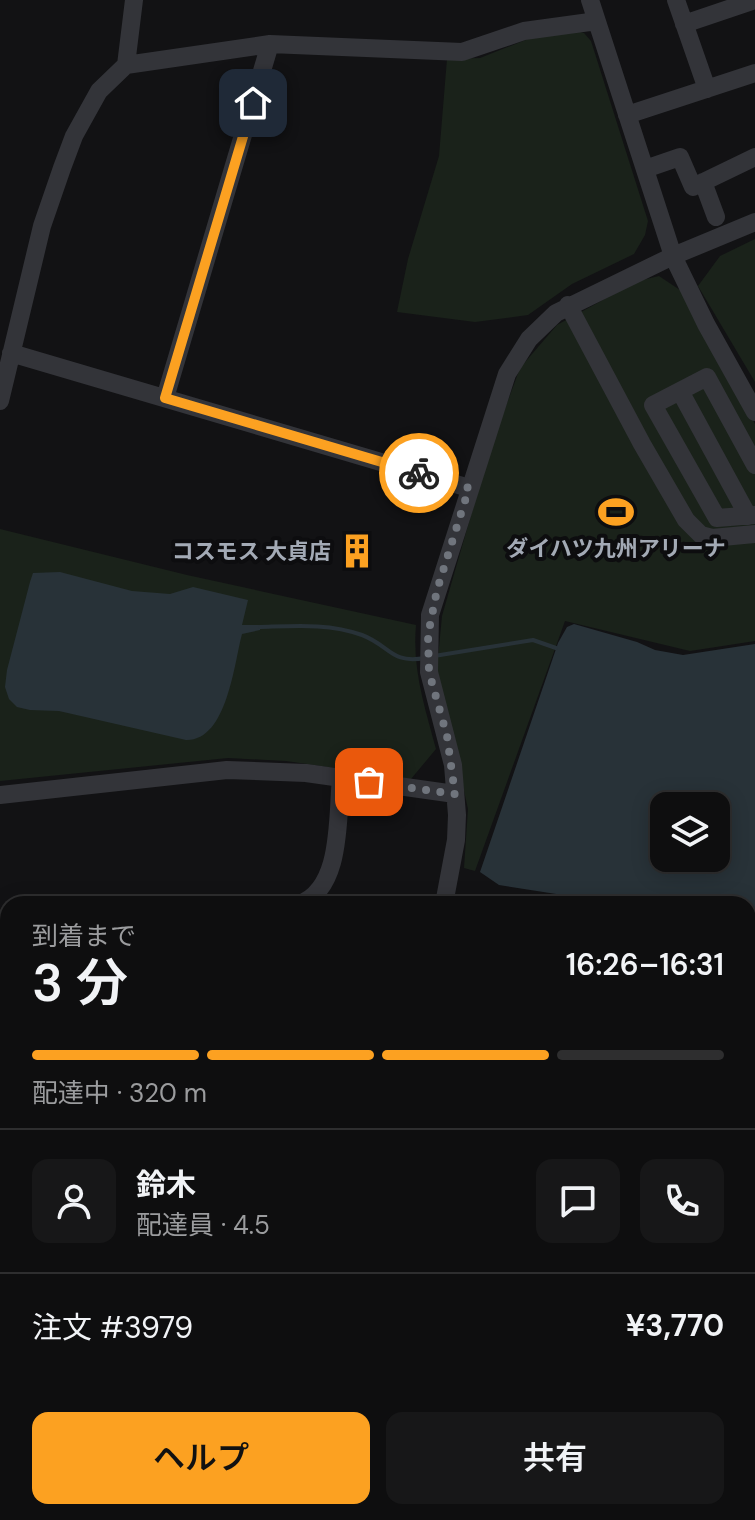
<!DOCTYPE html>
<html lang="ja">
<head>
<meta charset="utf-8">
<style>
  :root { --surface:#0e0e0f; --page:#171718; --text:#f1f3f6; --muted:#9b9c9e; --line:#2e2e2f; --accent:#fca121 }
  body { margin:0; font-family:"DM Sans","Noto Sans JP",sans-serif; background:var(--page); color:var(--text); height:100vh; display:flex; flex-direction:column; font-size:30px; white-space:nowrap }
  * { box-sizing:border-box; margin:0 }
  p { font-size:26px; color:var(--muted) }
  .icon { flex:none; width:44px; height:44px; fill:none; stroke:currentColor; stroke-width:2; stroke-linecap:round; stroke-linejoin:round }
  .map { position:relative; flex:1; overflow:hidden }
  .drawer { position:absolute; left:0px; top:896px; width:756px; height:624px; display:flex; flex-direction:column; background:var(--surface); border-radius:24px 24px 0 0; box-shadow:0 4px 20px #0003,0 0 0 2px var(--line) }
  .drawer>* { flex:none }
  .fabs { position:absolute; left:650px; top:792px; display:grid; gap:16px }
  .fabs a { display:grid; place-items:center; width:80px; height:80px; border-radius:16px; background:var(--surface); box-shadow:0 4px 20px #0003,0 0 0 2px var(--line); font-size:40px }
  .pin { position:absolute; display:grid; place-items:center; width:68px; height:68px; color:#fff; margin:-34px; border-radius:16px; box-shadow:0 4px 12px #0006 }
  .courier { position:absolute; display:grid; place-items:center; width:80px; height:80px; margin:-40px; border:6px solid #fca121; border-radius:50%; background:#fff; color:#222; box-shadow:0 2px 10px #0007 }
  .summary em { font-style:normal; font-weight:600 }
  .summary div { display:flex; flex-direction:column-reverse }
  .summary { display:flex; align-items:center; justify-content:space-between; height:136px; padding:0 32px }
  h1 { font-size:52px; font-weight:600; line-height:60px }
  .bar { display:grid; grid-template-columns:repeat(4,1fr); gap:12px 8px; align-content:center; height:96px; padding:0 32px }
  .bar i { height:10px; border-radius:6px; background:var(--line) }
  .bar .on { background:var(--accent) }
  .bar p { grid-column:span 4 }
  .line { display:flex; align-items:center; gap:20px; padding:0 32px; border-top:2px solid var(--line) }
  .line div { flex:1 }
  .round { display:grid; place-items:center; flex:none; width:84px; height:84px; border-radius:16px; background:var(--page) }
  .primary-button { display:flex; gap:16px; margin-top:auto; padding:16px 32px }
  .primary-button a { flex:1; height:92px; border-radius:16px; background:var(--accent); color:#111; font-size:32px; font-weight:600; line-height:92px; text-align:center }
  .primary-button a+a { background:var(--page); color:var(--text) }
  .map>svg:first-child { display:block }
  .built { fill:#1e1e21 }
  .green { fill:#1a221a }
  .water { fill:#283238; fill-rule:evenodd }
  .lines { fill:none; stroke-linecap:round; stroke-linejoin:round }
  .stream { stroke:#283238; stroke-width:4 }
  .minor { stroke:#333439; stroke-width:18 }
  .major { stroke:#4f5158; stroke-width:22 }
  .done { stroke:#70757d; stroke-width:8; stroke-dasharray:0 14.4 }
  .route { stroke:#fca121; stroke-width:10 }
  .labels { text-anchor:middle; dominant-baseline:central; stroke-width:8; stroke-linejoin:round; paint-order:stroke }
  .poi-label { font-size:22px; font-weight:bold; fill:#a3aab5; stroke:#0d0d0f }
</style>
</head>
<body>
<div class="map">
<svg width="755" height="1520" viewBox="0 0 755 1520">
  <rect width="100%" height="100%" fill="#121214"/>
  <path class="built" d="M157,1512H288L293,1520H143Z"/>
  <path class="green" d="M573,30L584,33L591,41L648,221L645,235L634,254L572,284L528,315L475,322L397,312L408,259L439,156L447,59L480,58L538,35Z
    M755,239V382L698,286L720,256Z
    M659,276L683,292L755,424V641L690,651L565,621L475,871L464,868L468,809L437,668L442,616L490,449L520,368L557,325L638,281Z
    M0,529L187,575L416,625C412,669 425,708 436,749L411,779L286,761L228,758L0,781Z
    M0,931H8V1051L0,1050Z
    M179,1512H227L231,1520H167Z"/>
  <path class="water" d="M60,572L132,591L170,594L193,587L248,600L242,625H260V630L242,634C234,664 227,741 186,740L59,711L30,710L17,707L9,699L5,687L7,670L30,582L33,573Z
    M574,624L637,642L655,650L683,655L755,644V946L748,947V904H583L569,896L499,885L480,872L558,643L567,627ZM664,806H716V858H664Z"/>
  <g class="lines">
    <path class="stream" d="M260,627C294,626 329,623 362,635C391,646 390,664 425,658
      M434,656L533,640L556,648"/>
    <path class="minor" d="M590,0L673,256L706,324L755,412
      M676,0L707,89
      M684,24L755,0
      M126,65L270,44L462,52L524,31L597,21
      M627,115L755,73
      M645,169L680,157L693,187L755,157
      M703,182L716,217
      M568,305L642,444L686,520L701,535L712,538L755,534
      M11,353L469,488
      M680,391L748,516
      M165,398L270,44
      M0,401L42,226L62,168L74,136L99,91L126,65L134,0
      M755,465L707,377L653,405L717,518L755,515
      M0,795L227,770L306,773L455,794
      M299,904C343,889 337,815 341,778
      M444,904L456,840L457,815L453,765L429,672L430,615L507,374L529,339L556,313L673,256L755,222
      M0,922H8
      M748,1002L755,1001
      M0,1102L8,1103
      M0,1180L8,1189
      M0,1271L8,1263
      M0,1311L8,1318
      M0,1397L8,1403
      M130,1520L143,1512
      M306,1520L320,1512"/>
    <path class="major" d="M748,1124H755
      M0,1149L8,1147"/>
  </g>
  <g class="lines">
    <path class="done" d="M369,782L455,794L447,736L429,672L428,635L437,590L469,488L419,473"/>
    <path class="route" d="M253,103L165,398L419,473"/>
  </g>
  <defs>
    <g id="stadium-bare" transform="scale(2.76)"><path d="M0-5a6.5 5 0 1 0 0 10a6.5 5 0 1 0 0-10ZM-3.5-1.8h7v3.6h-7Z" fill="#fca121" stroke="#0d0d0f" stroke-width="2.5" paint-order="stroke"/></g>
    <g id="building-bare" transform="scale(2.76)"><path d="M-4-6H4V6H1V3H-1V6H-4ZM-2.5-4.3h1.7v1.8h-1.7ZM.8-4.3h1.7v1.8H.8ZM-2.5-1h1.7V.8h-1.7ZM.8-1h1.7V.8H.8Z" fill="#fca121" stroke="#0d0d0f" stroke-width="2.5" paint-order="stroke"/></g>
  </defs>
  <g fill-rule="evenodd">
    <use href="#stadium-bare" x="616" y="512"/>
    <use href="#building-bare" x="357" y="551"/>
  </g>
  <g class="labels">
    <g class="poi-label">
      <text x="616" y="548">ダイハツ九州アリーナ</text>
      <text x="331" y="551" text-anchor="end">コスモス 大貞店</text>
    </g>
  </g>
</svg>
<div class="fabs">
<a><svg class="icon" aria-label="layers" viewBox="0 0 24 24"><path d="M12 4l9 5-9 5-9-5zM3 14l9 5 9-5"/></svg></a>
</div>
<div class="pin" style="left:369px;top:782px;background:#ea580c"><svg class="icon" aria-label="bag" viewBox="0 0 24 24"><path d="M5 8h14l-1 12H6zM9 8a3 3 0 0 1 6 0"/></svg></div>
<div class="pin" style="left:253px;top:103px;background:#1f2937"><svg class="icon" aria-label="home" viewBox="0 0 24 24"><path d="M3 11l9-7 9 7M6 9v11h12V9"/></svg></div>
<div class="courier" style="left:419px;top:473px"><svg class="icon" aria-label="bike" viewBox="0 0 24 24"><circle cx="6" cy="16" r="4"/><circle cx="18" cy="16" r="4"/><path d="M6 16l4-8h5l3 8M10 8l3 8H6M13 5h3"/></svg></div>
<section class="drawer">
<div class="summary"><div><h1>3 分</h1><p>到着まで</p></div><em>16:26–16:31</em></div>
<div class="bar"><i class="on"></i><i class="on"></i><i class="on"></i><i></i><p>配達中 · 320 m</p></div>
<div class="line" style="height:144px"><a class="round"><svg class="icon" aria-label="person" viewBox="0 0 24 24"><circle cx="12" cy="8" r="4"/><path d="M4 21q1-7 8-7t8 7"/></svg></a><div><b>鈴木</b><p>配達員 · 4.5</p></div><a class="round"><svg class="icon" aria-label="chat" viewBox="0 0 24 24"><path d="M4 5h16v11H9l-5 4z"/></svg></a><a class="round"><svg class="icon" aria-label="phone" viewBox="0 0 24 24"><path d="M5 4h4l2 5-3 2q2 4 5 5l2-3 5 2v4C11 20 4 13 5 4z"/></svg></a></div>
<div class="line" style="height:104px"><div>注文 #3979</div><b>¥3,770</b></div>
<div class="primary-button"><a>ヘルプ</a><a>共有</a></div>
</section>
</div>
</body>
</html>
